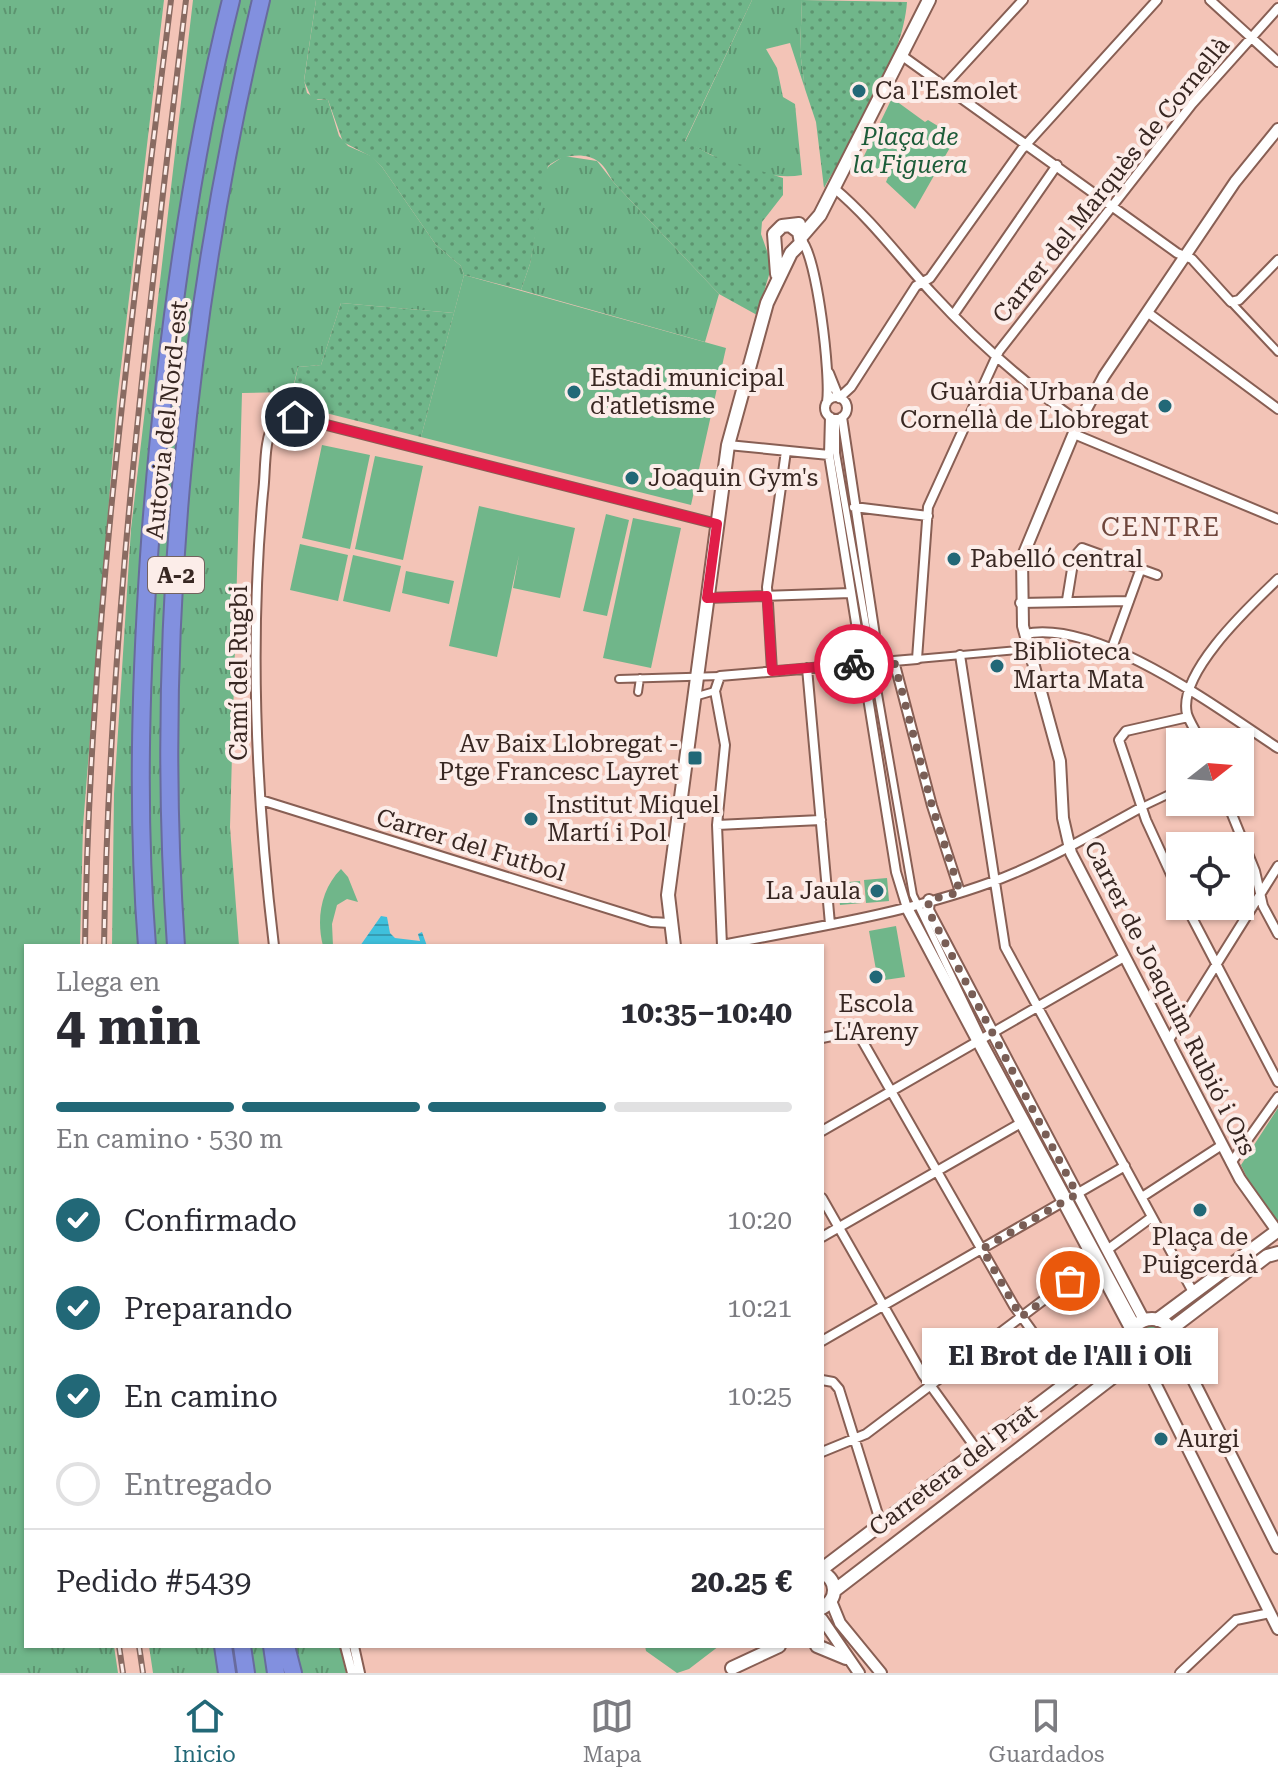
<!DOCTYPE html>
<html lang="es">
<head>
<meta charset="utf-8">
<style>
  :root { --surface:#fff; --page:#f7f7f7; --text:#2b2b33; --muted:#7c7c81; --line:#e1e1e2; --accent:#226877 }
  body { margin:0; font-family:"Roboto Serif",serif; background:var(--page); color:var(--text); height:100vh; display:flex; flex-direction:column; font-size:30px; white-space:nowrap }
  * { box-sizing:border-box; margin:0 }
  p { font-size:26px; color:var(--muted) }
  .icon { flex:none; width:44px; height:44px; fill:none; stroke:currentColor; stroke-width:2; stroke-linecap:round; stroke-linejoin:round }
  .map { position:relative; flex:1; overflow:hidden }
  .sheet { position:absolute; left:24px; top:944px; width:800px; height:704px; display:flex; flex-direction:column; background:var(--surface); border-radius:0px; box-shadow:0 2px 6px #0004 }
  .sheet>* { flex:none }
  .needle { width:52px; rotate:73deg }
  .tools { position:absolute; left:1166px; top:728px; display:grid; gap:16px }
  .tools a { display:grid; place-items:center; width:88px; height:88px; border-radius:0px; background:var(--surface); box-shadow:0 2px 6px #0004; font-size:40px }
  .pin { position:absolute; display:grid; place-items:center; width:68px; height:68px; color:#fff; margin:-34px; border:4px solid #fff; border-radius:50%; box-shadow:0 2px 8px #0007 }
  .courier { position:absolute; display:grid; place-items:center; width:80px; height:80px; margin:-40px; border:6px solid #e11d48; border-radius:50%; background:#fff; color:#222; box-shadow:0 2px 10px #0007 }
  .bubble { position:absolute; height:56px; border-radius:0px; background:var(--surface); box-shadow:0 2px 6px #0004; font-size:26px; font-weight:700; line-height:56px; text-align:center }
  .headline em { font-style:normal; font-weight:700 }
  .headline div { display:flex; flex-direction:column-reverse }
  .headline { display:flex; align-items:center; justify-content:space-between; height:136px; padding:0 32px }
  h1 { font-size:52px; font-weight:700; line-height:60px }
  .bar { display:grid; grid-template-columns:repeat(4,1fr); gap:12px 8px; align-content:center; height:96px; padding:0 32px }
  .bar i { height:10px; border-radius:6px; background:var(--line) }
  .bar .current { background:var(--accent) }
  .bar p { grid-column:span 4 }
  .line { display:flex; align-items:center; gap:20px; padding:0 32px; border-top:2px solid var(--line) }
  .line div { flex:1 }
  ol { padding:0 32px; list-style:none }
  li { display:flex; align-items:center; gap:24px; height:88px }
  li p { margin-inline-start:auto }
  li .icon { padding:8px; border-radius:50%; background:var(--accent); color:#fff; stroke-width:4 }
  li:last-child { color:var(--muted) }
  li i { width:44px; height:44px; border:4px solid var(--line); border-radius:50% }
  .tabs { display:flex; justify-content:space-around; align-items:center; height:112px; border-top:2px solid var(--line); background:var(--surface); font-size:22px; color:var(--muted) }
  .tabs a { display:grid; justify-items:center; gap:4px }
  .tabs .current { color:var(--accent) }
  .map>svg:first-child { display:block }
  .grass { fill:url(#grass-tufts) }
  .park { fill:#70b68a }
  .garden { fill:url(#garden-dots) }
  .water { fill:url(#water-rules) }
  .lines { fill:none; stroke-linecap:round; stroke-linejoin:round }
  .pedestrian-casing { stroke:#885f54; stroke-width:10 }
  .minor-casing { stroke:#885f54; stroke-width:12 }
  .tertiary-casing { stroke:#885f54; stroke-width:14 }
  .secondary-casing { stroke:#885f54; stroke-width:16 }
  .motorway-casing { stroke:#686b9d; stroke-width:20 }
  .pedestrian { stroke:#fff; stroke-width:6 }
  .minor { stroke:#fff; stroke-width:8 }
  .tertiary { stroke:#fff; stroke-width:10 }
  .secondary { stroke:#fff; stroke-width:12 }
  .motorway { stroke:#8290df; stroke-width:16 }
  .rail-casing { stroke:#896b62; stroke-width:6 }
  .rail { stroke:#fcede9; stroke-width:3; stroke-dasharray:9; stroke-linecap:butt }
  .done { stroke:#795e56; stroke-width:8; stroke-dasharray:0 14.4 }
  .route { stroke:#e11d48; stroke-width:10 }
  .poi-dot { fill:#226877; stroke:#fcede9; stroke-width:3 }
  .labels { text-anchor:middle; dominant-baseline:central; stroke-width:8; stroke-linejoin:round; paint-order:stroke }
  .shield { fill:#fcede9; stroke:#73625e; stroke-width:2 }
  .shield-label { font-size:22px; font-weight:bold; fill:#382722 }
  .poi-label { font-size:24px; fill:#382722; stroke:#fcede9; text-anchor:start }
  .park-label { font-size:24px; font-style:italic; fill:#1c5c39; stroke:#fcede9 }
  .street-label { font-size:24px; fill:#382722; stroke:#fcede9 }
  .neighbourhood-label { font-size:26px; letter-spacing:2px; fill:#6f473d; stroke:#fcede9 }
</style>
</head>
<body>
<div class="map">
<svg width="1278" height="1673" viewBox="0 0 1278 1673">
  <defs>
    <pattern id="grass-tufts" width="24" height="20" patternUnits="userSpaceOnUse" patternTransform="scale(2)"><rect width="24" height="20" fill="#70b68a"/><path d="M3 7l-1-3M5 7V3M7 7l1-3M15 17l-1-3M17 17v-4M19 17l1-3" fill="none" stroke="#5d9470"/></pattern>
    <pattern id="garden-dots" width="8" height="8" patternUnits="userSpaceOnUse" patternTransform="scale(2)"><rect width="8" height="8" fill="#70b68a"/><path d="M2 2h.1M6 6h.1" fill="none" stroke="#5d9470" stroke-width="1.8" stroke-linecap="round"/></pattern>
    <pattern id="water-rules" width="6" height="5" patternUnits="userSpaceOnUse" patternTransform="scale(2)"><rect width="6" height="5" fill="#3fc0dc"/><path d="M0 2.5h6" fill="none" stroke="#369cb2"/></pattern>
  </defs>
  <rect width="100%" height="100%" fill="#f3c4b7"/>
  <path class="grass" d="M0,0H164L117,401L83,826L80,946H26V1646H114L118,1673H0Z
    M193,0H316L304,80L307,93L318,100H328L339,136L348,146L371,156L382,167L436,245L461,266L464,275L454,313L341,303L321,365L298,367L292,392L242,393L230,827L239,946H112L114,794L131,529Z
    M752,0H802L800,51L805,89L790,43L766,49L777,68L783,97L795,104L802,175C764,182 719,159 685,142Z
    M564,156L597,161L615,184L719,294L705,342L521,290L530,264L545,172L549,166Z
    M149,1646H340L346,1673H153Z"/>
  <path class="park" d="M892,98L925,122L928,120L956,137L915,209L886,182L889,175L880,174L863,158Z
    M464,275L726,348L691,505L421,437Z
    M322,445L370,455L350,549L302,538Z
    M375,456L423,466L403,560L355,549Z
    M479,506L575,528L560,598L513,588L519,555L497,657L449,646Z
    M606,514L629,520L607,616L583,611Z
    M633,518L681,528L651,668L603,658Z
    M300,544L348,555L338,601L290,590Z
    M353,555L401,566L390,612L343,601Z
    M406,571L454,581L449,604L402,593Z
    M341,869L348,877L358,902L347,899L337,905L332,924L333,946H323C316,919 321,889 341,869Z
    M887,878L889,901L866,903L864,880Z
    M860,881L862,903L840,905L837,883Z
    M896,926L905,977L878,981L869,931Z
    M1278,1108V1222L1252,1188L1241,1165Z
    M1136 1342a16 16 0 1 1 32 0a16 16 0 1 1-32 0Z
    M645,1646H719L689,1669L677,1673L646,1651Z"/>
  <path class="garden" d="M316,0H752L685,141L711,155L783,178V195L762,222L761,234L772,265L757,315L719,294L615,184C610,178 606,167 599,162C585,151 561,155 548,166L530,264L521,290L464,275L461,266L436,245L382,167L370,156L343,142L328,100L312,99L304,81Z
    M802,0L907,2C903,60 853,137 824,188L816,122L805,89L800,51Z
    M341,303L454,313L421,437L290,404L298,367L321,365Z"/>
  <path class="water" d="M381,916L387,917L390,933L395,938L420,941L418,934L422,932L427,946H360Z"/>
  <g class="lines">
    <g class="pedestrian-casing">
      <path id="pedestrian" d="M1231,302L1278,352
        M836,423V453L913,895L982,1039L1134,1320
        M917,659L1029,649
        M619,679L720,676
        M638,692L640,678
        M694,697L715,691
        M1142,807L1180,789"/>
    </g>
    <g class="minor-casing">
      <path id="minor" d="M1210,0L1278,62
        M901,55L1177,253L1192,259L1231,302L1239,300L1278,260
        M945,85L1023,0
        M834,188C871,219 898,256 931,292C975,340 1025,384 1079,422
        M801,240C817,255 831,377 827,402
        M1147,312L1278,409
        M954,314L1057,165
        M829,373L839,398L851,387L916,286L930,278L1022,149L1157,0
        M825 408a11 11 0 1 1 22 0a11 11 0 1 1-22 0Z
        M830,417L829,455L896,872L907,908
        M842,417L879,662
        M1074,434L1278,519
        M728,445L829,455
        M854,507L928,516
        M707,598L851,593
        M1067,600L1074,557L1082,548L1157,575
        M1020,603L1129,601
        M1025,634C1099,619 1217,708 1278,748
        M1112,648L1141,568
        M960,655L1005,947L1193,1292
        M894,661L932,806L960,892
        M807,668L830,924
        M772,671L767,587L786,451
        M1201,742C1197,733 1190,723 1187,714C1177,673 1251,605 1278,579
        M261,800L651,922L670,923
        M1227,802L1255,871L1263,906L1278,934
        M717,825L821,820
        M1180,894L1146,820L1119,740L1126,731L1188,717
        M1186,906L1278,1082
        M722,945C811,928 903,914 989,883C1042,864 1093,834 1142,807
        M274,946C256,797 249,643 263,493C266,471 263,440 275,421L295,417L717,524
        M722,946L717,825L725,745L715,691L720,676L917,659L928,507L999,351L1192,104L1278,8
        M822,1038L851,1032L859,1035L1014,1306L1068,1381
        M1169,1040L1278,866
        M822,1131L1124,957
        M1231,1163L1278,1097
        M1142,1197L1222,1145
        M822,1198L923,1375L977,1450
        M822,1237L1021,1123
        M1107,1250L1152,1217
        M822,1341L1125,1166
        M822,1380L833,1382L839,1389L881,1524
        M822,1452L866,1434L1094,1262
        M345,1646L352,1673
        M354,1646L360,1673
        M1180,1673L1236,1620L1270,1613"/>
    </g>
    <g class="tertiary-casing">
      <path id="tertiary" d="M929,900L928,910L1144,1320
        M907,908L1132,1332
        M1277,1231L1240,1179L1071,853L1063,818L1060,761L1023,626L1022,558L1076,428L1104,376L1235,182L1278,129
        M1175,1344L1278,1548
        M1145,1363L1278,1629
        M831,1601L840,1623L881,1673
        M822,1619L859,1673"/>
    </g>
    <g class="secondary-casing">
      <path id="secondary" d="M801,237L820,215L929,0
        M777,274L774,234L782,226L799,224
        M674,946L668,895L728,445L767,303L791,253L801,243L799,232L791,226
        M1129 1342a23 23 0 1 1 46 0a23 23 0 1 1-46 0Z
        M1157,1320L1277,1231
        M1171,1329L1267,1256L1278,1253
        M822,1569L1130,1335
        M822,1572C838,1581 838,1599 822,1608
        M834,1591L1122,1370L1139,1360
        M817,1646L846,1658
        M732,1668L779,1646"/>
    </g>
    <g class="motorway-casing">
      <path id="motorway" d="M147,946C136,807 141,666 151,528C165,351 188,172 231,0
        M176,946C154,630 187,307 261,0
        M223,1646L227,1673
        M242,1646L246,1673
        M272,1646L276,1673
        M286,1646L293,1673"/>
    </g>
    <use href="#pedestrian" class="pedestrian"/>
    <use href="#minor" class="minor"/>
    <use href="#tertiary" class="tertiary"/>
    <use href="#secondary" class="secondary"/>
    <use href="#motorway" class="motorway"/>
    <g class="rail-casing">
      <path id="rail" d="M85,946C89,629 132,314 171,0
        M104,946C109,629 148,315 186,0
        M119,1646L123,1673
        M139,1646L143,1673"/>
    </g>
    <use href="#rail" class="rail"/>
  </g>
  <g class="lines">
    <path class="done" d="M854,664L894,661L932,806L960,892L929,900L928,910L1077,1194L982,1249L1021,1317L1070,1281"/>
    <path class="route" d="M295,417L717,524L707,598L767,596L772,671L854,664"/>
  </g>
  <g class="poi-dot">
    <circle cx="859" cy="91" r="8"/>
    <circle cx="574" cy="392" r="8"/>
    <circle cx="1165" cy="406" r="8"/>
    <circle cx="632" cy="478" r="8"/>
    <circle cx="954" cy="559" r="8"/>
    <circle cx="997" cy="666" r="8"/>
    <rect x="687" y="750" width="16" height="16" rx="4"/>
    <circle cx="531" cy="819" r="8"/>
    <circle cx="877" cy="891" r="8"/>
    <circle cx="876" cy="977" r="8"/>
    <circle cx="1200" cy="1210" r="8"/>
    <circle cx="1161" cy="1439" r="8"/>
  </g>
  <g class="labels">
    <rect class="shield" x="148" y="557" width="56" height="36" rx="6"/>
    <g class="shield-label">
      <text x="176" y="575">A-2</text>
    </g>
    <g class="poi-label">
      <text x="875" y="91">Ca l'Esmolet</text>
      <text x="590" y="378">Estadi municipal<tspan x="590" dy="28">d'atletisme</tspan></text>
      <text x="1149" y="392" text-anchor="end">Guàrdia Urbana de<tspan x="1149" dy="28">Cornellà de Llobregat</tspan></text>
      <text x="648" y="478">Joaquin Gym's</text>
      <text x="970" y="559">Pabelló central</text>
      <text x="1013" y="652">Biblioteca<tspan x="1013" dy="28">Marta Mata</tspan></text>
      <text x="679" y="744" text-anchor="end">Av Baix Llobregat -<tspan x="679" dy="28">Ptge Francesc Layret</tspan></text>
      <text x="547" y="805">Institut Miquel<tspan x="547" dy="28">Martí i Pol</tspan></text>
      <text x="861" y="891" text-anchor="end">La Jaula</text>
      <text x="876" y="1004" text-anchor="middle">Escola<tspan x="876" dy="28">L'Areny</tspan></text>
      <text x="1200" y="1237" text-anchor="middle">Plaça de<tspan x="1200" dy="28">Puigcerdà</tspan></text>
      <text x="1177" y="1439">Aurgi</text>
    </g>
    <g class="park-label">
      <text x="910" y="137">Plaça de<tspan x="910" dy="28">la Figuera</tspan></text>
    </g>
    <g class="street-label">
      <text transform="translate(1111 180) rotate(-51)">Carrer del Marquès de Cornellà</text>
      <text transform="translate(167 420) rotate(-84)">Autovia del Nord-est</text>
      <text transform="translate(239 673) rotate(-90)">Camí del Rugbi</text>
      <text transform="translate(471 845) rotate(17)">Carrer del Futbol</text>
      <text transform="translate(1170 998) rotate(63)">Carrer de Joaquim Rubió i Ors</text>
      <text transform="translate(953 1470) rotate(-37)">Carretera del Prat</text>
    </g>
    <g class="neighbourhood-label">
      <text x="1161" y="527">CENTRE</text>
    </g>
  </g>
</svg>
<div class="tools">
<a><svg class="needle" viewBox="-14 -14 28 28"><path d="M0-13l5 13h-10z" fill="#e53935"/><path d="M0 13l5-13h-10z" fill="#7c7c81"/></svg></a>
<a><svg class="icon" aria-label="locate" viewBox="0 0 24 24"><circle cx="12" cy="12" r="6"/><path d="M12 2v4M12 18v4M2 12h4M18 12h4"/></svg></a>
</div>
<div class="pin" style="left:1070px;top:1281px;background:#ea580c"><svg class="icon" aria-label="bag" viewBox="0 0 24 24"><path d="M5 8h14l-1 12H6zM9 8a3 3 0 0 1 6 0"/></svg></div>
<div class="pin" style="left:295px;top:417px;background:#1f2937"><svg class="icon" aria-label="home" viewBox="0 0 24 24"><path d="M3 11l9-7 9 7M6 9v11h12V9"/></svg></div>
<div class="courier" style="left:854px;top:664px"><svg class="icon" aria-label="bike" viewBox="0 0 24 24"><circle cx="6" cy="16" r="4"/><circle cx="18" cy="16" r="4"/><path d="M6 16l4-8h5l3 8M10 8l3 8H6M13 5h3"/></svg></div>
<div class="bubble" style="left:922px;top:1328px;width:296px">El Brot de l'All i Oli</div>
<section class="sheet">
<div class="headline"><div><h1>4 min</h1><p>Llega en</p></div><em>10:35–10:40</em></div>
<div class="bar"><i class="current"></i><i class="current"></i><i class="current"></i><i></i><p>En camino · 530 m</p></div>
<ol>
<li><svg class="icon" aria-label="check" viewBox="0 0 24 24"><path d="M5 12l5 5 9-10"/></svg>Confirmado<p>10:20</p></li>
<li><svg class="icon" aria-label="check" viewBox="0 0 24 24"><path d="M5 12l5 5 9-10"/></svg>Preparando<p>10:21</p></li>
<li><svg class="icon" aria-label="check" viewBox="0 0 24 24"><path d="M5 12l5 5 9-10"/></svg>En camino<p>10:25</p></li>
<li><i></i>Entregado</li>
</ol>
<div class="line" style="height:104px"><div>Pedido #5439</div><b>20.25 €</b></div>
</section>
</div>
<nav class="tabs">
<a class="current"><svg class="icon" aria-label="home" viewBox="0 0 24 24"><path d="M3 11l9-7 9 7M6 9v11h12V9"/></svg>Inicio</a>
<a><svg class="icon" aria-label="map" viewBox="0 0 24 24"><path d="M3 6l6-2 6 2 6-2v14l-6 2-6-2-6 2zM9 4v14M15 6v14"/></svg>Mapa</a>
<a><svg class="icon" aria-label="saved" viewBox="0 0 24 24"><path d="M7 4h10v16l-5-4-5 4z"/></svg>Guardados</a>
</nav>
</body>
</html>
